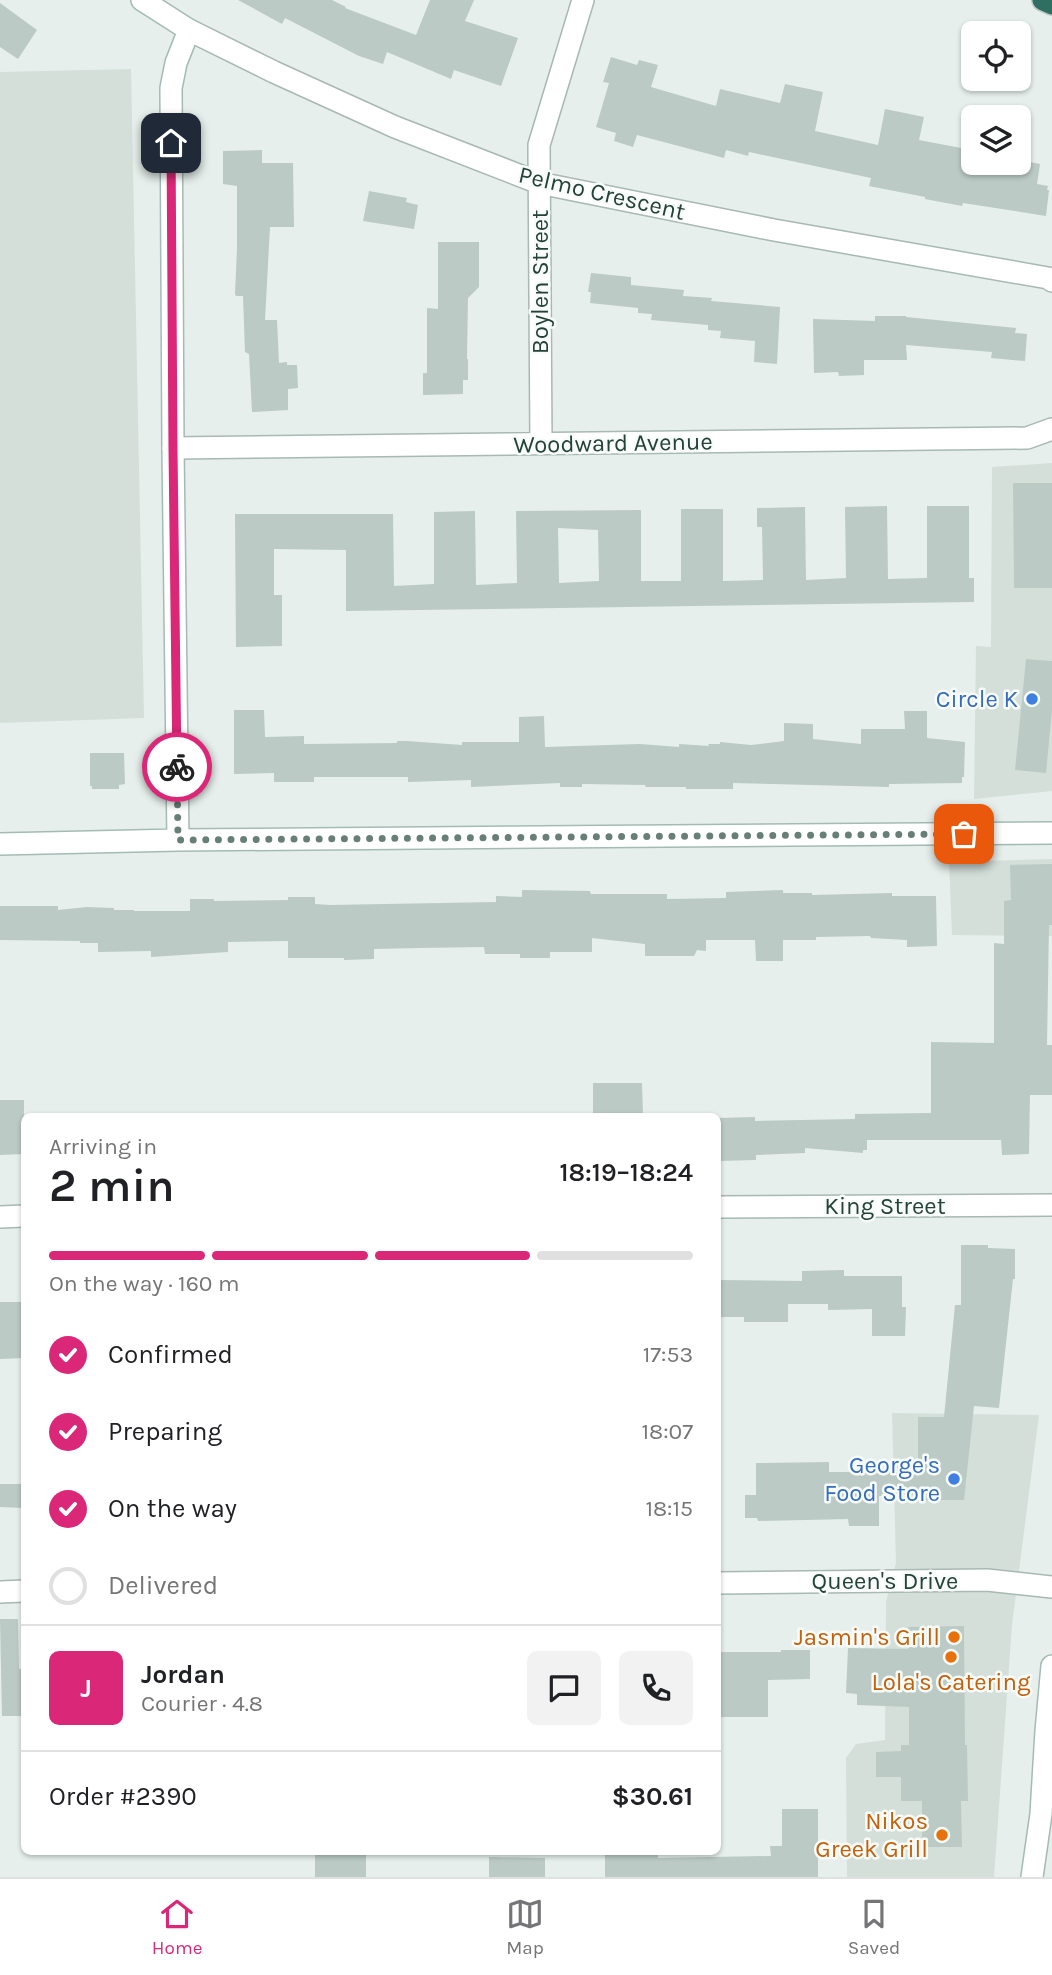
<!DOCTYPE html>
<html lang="en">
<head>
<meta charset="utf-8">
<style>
  :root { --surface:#fff; --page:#f2f2f2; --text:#202124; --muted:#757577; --line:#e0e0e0; --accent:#db2777 }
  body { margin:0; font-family:Karla,sans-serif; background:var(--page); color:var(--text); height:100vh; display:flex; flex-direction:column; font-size:26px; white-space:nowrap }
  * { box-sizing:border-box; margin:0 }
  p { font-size:23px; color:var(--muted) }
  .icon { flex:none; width:38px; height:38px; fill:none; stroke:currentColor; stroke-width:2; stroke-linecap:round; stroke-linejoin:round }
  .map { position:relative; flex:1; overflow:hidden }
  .drawer { position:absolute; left:21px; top:1113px; width:700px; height:742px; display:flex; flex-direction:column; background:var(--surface); border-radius:10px; box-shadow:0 2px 5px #0004 }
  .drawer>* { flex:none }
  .fabs { position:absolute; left:961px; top:21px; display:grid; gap:14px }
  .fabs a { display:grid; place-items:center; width:70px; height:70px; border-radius:10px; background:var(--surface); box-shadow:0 2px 5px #0004; font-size:35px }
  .pin { position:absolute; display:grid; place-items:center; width:60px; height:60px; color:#fff; margin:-30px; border-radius:14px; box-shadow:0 4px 10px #0006 }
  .courier { position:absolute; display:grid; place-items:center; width:70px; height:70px; margin:-35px; border:5px solid #db2777; border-radius:50%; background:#fff; color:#222; box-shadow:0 2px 9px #0007 }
  .summary em { font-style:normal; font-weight:600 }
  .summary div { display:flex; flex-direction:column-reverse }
  .summary { display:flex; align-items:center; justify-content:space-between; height:119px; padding:0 28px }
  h1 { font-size:46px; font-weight:600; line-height:52px }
  .bar { display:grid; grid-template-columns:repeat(4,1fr); gap:10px 7px; align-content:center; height:84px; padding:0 28px }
  .bar i { height:9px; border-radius:5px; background:var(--line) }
  .bar .on { background:var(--accent) }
  .bar p { grid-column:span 4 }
  .line { display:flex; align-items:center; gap:18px; padding:0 28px; border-top:2px solid var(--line) }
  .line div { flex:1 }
  .round { display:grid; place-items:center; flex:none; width:74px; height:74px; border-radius:10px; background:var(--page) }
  ol { padding:0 28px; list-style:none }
  li { display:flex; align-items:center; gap:21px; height:77px }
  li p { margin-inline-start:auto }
  li .icon { padding:7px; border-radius:50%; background:var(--accent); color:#fff; stroke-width:4 }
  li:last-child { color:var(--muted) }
  li i { width:38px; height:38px; border:4px solid var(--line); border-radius:50% }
  .menu { display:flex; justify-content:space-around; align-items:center; height:98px; border-top:2px solid var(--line); background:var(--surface); font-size:19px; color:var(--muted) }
  .menu a { display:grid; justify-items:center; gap:4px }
  .menu .on { color:var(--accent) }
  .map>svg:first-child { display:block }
  .built { fill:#d4dfda }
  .building { fill:#bbcac4; fill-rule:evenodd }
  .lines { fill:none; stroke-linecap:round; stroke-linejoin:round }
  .street-casing { stroke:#a8b8b2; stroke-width:24 }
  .secondary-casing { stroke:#a4bbb3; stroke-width:24 }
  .highway-casing { stroke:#c2cac8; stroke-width:24 }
  .street { stroke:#fff; stroke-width:21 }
  .secondary { stroke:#fff; stroke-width:21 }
  .highway { stroke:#2f6f62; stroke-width:21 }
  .done { stroke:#687f78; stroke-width:7; stroke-dasharray:0 12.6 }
  .route { stroke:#db2777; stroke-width:9 }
  .shop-dot { fill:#3f7fe0; stroke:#f7fbf9; stroke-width:2.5 }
  .food-dot { fill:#e8710a; stroke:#f7fbf9; stroke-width:2.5 }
  .labels { text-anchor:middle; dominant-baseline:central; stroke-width:5; stroke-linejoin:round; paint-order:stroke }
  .street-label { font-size:24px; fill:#24423a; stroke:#f7fbf9 }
  .shop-label { font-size:24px; fill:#366cbe; stroke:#f7fbf9; text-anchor:end }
  .food-label { font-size:24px; fill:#c56008; stroke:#f7fbf9; text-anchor:end }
</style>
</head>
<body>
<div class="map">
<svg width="1052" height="1877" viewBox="0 0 1052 1877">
  <rect width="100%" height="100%" fill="#e6efeb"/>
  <path class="built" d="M131,69L144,718L0,723V72Z
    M1052,463V791L974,799L976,646L991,647L992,467Z
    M1052,859V936L952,935L949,862Z
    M892,1413L1039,1415L1012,1625L994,1877H847L846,1758L856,1744L885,1740L886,1602L896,1563Z"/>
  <path class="building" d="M238,0H332L346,7L345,8L416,35L430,0H474L465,21L518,38L501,86L454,70L451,79L387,52L383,64L359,56L285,18L282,24Z
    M0,3L37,30L18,59L0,47Z
    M611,57L637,65L639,60L658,65L651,87L716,106L720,89L780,103L785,84L823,92L815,131L878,145L885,109L924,117L919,140L972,150L970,163H1018V160L1040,164L1037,184L1048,186L1047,190H1049L1046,216L963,203L962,206L925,199V197L869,186L871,178L749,152L748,156L726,150L724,158L637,135L633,147L614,141L616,133L596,127L609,83L603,82Z
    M262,150V163H293L294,227H270L265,320H277L279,363L287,362V365H297L298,388L288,389V410L252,412L249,354L245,352L243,296H236L235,294L237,248V186L223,184V151Z
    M369,191L407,198L406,202L418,205L414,229L363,221Z
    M438,242H479V287L468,298L467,359H468V380H463V394L423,395V373H427V308L438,309Z
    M591,273L631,277V285L684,290L683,296L712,298L711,301L780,307L777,364L754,362L755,341L720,338L721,331L708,330V325L651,320L652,314L638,313V308L590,303L591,292H588Z
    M875,316H906V317L1016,328L1015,333L1027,334L1025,361L991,358L992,352L906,345L907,360H864V375L839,376L838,372L814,373L813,319L875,321Z
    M1013,483H1052V588H1014Z
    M887,506L888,579L927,578V506H969V578H974V602L346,611V550L274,549V595H282V646L236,647L235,514H393L394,586L434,584V512L475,511L476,585L517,583L516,511L641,510V581H681V509H723V581L763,580L762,527H757V508L805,507L806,580L846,578L845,507ZM558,528L598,530L599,581L559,583Z
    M1026,659L1052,661V710L1046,773L1015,770Z
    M234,710H264L265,737L304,736V744L397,743V741H407L462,745V742H519V717L544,716L545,747L640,744L679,747V744L709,746L708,744H720V742L751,745L784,741V723L813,724V739L861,744V729H905L904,711H927V738L965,742L964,777H962V783L889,784V787L733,783V789H686V787H646L645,785L582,784V787H560V783L471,787V780L408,782V777H314V782H274V773L234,774Z
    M90,753H124L125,784L119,785V789H92V786H90Z
    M1052,864V925H1049L1047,1045H1052V1095H1030L1029,1154L1002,1155L1001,1140H867V1150H863V1153L805,1148V1153L756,1155V1160L718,1161V1118L755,1117V1121L855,1119V1114L931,1113V1042L994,1043V943L1004,944V901L1011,900L1010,865Z
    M522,890L590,891L591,894H667V899L726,898V892L755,891L783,890V893H812V895L892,893V896H936L937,946L907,947V940L871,938L870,936L816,937V940H783V961H756L755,940H706V951L697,950L694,956H645V944L592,938V952H550V958H520V954H485L484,947L420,948L374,949V959L344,960V958H288V941L228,942V952L151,957V951L98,952V943H80V941L0,940V906H58V910L87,907L114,908V910H134V911H190V899H214V901L288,900V897H315V904L330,905L496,902V896L522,897Z
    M593,1083H642L643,1116H593Z
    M0,1100H24V1154L0,1155Z
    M961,1245H988V1248L1015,1249V1279H1013L999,1408L974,1406L964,1500H918V1494L879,1496V1526H849L848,1519L758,1521L757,1518H745V1495H756V1463L829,1462V1472H918V1417H944L955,1305H961Z
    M844,1270V1276H902V1307H906L905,1336H872V1309L828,1310V1304H788V1322H744V1317H718V1280L802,1281V1271Z
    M0,1302H24V1358L0,1359Z
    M0,1484H24V1508L0,1507Z
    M0,1619H18L19,1669H24V1716H2Z
    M964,1626L965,1745H967L968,1801H961L962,1847H922V1801H901V1777H876V1752L901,1751V1745H909V1707L857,1705V1694L846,1693L848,1648L908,1649V1627Z
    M781,1650H810V1679L768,1680V1717H721L720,1652H781Z
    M782,1809H818V1877H605V1854H658V1858L771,1856L770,1846H782Z
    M315,1852H366V1877H315Z
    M489,1857L545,1858V1877H489Z"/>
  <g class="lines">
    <g class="street-casing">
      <path id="street" d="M189,30L274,72L395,127L539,183L774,230L1048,278L1052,281
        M541,444L539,145L583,0
        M173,448L1027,438L1052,429
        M718,1207L1052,1205
        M0,1217L24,1216
        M718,1583L987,1580L1052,1587
        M0,1592L24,1591"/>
    </g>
    <g class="secondary-casing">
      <path id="secondary" d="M142,0L189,30L176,63L171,88L173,448L178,840
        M0,844L178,840L1052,833
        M1032,1877L1041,1814L1046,1731L1052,1666"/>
    </g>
    <g class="highway-casing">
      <path id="highway" d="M1043,0L1052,4"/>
    </g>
    <use href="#street" class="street"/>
    <use href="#secondary" class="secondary"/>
    <use href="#highway" class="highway"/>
  </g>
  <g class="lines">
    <path class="done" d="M177,767L178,840L964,834"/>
    <path class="route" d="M171,143L173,449L177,767"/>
  </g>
  <g class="shop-dot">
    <circle cx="1032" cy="699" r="7"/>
    <circle cx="954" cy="1479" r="7"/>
  </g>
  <g class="food-dot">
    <circle cx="954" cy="1637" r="7"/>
    <circle cx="951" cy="1657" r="7"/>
    <circle cx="942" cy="1835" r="7"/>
  </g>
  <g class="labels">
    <g class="street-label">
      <text transform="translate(602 193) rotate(13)">Pelmo Crescent</text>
      <text transform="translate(540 282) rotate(-90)">Boylen Street</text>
      <text transform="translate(613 443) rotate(-1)">Woodward Avenue</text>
      <text x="885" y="1206">King Street</text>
      <text x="885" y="1581">Queen's Drive</text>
    </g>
    <g class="shop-label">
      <text x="1018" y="699">Circle K</text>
      <text x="940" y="1465">George's<tspan x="940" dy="28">Food Store</tspan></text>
    </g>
    <g class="food-label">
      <text x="940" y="1637">Jasmin's Grill</text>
      <text x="951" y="1682" text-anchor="middle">Lola's Catering</text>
      <text x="928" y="1821">Nikos<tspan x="928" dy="28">Greek Grill</tspan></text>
    </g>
  </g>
</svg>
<div class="fabs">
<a><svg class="icon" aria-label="locate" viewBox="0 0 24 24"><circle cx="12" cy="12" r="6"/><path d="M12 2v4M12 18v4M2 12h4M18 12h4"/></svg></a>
<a><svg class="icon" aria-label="layers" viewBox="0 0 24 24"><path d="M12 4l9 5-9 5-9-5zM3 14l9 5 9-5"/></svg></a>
</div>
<div class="pin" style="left:964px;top:834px;background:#ea580c"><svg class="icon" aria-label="bag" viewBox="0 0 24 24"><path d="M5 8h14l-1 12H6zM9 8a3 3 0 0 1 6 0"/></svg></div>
<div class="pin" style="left:171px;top:143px;background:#1f2937"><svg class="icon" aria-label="home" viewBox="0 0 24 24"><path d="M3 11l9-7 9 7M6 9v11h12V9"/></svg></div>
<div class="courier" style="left:177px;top:767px"><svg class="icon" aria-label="bike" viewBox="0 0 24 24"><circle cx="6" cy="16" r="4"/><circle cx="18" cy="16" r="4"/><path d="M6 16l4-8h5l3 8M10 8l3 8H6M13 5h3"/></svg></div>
<section class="drawer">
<div class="summary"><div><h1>2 min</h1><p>Arriving in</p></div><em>18:19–18:24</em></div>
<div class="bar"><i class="on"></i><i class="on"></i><i class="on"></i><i></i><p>On the way · 160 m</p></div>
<ol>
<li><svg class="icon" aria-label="check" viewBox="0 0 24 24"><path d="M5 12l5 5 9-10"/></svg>Confirmed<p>17:53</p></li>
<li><svg class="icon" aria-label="check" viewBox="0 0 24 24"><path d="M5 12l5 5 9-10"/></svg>Preparing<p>18:07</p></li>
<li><svg class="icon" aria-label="check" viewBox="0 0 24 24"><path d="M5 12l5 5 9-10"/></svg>On the way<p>18:15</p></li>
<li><i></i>Delivered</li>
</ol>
<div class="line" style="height:126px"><b class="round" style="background:var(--accent);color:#fff">J</b><div><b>Jordan</b><p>Courier · 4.8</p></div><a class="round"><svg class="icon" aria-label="chat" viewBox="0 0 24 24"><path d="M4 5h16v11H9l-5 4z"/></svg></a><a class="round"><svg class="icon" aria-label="phone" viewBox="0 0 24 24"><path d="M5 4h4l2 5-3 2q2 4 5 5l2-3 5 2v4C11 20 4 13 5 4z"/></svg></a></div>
<div class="line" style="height:91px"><div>Order #2390</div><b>$30.61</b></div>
</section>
</div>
<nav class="menu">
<a class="on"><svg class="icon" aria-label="home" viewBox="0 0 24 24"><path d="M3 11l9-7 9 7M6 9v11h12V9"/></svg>Home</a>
<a><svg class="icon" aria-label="map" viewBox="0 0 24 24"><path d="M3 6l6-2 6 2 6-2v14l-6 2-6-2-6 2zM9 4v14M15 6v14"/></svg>Map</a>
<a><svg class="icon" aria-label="saved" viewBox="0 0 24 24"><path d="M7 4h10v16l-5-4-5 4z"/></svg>Saved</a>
</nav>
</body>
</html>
